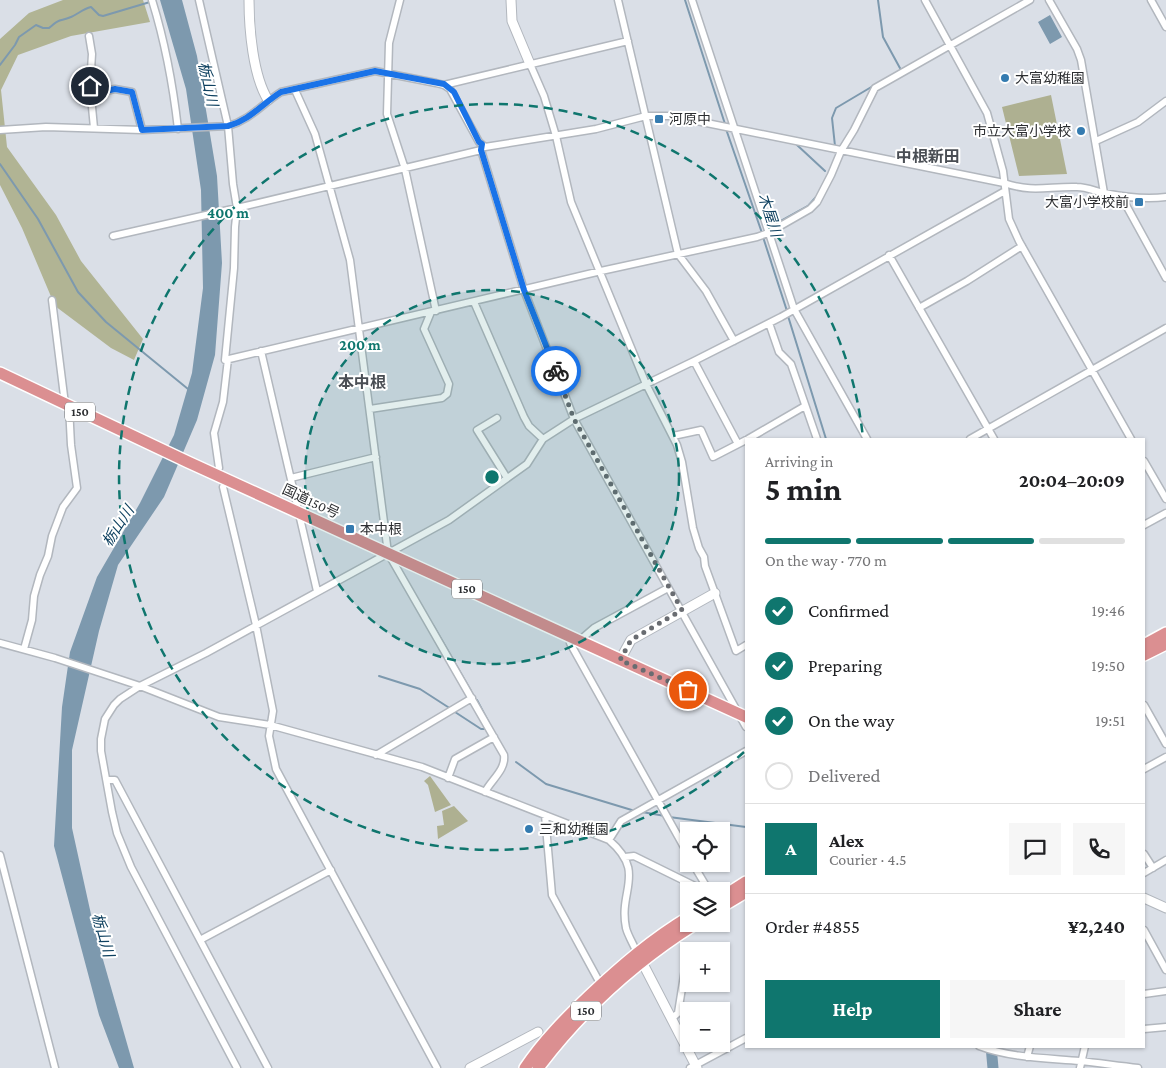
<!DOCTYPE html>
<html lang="en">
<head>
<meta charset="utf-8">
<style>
  :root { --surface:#fff; --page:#f6f6f6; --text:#202124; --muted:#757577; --line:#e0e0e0; --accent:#0f766e }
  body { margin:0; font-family:"Crimson Pro","Noto Sans JP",serif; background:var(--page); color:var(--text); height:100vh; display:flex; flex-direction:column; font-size:19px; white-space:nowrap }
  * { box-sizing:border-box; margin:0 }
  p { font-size:16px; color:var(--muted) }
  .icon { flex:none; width:28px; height:28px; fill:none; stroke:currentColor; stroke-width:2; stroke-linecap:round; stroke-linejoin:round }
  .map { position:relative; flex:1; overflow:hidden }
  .sheet { position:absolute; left:745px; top:438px; width:400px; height:610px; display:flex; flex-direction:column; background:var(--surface); border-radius:0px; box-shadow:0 1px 4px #0004 }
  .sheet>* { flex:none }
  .controls { position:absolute; left:680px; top:822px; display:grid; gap:10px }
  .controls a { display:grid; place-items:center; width:50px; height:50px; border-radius:0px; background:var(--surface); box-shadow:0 1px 4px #0004; font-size:25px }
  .pin { position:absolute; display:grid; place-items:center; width:42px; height:42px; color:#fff; margin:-21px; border:2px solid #fff; border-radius:50%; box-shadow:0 1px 5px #0007 }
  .courier { position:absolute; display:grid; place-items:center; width:50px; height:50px; margin:-25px; border:4px solid #1a73e8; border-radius:50%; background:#fff; color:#222; box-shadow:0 1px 6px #0007 }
  .headline em { font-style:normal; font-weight:700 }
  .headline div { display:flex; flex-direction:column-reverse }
  .headline { display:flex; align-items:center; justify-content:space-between; height:85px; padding:0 20px }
  h1 { font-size:32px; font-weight:700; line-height:38px }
  .bar { display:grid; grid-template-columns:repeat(4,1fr); gap:8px 5px; align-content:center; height:60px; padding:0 20px }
  .bar i { height:6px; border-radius:4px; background:var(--line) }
  .bar .current { background:var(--accent) }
  .bar p { grid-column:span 4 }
  .line { display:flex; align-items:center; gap:12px; padding:0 20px; border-top:1px solid var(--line) }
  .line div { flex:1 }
  .round { display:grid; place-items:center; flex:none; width:52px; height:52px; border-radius:0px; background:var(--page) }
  ol { padding:0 20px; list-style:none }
  li { display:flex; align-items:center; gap:15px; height:55px }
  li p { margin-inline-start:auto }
  li .icon { padding:5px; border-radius:50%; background:var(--accent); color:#fff; stroke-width:4 }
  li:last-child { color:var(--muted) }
  li i { width:28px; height:28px; border:2px solid var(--line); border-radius:50% }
  .cta { display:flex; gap:10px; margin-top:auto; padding:10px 20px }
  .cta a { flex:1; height:58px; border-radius:0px; background:var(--accent); color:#fff; font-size:20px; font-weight:700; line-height:58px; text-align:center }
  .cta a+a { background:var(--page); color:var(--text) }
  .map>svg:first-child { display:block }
  .green { fill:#aeb091 }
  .forest { fill:#b1b494 }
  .water { fill:#7d99ae }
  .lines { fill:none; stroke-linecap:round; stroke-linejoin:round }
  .stream { stroke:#7d99ae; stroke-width:2 }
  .river { stroke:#7d99ae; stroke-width:11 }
  .street-casing { stroke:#b2b7be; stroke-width:9 }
  .secondary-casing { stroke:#b2b7be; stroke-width:11 }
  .highway-casing { stroke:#fff; stroke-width:14 }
  .street { stroke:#fff; stroke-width:6 }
  .secondary { stroke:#fff; stroke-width:9 }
  .highway { stroke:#db8f91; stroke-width:11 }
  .done { stroke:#696c71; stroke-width:5; stroke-dasharray:0 9 }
  .route { stroke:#1a73e8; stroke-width:6 }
  .ring { fill:none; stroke:#0f766e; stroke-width:2.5; stroke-dasharray:9 6 }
  .poi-dot { fill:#347bb0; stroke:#fff; stroke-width:2 }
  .labels { text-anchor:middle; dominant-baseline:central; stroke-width:4; stroke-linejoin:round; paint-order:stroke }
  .shield { fill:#fff; stroke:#6b6d6f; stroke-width:1 }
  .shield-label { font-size:12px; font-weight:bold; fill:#2c2e31 }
  .poi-label { font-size:14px; fill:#2c2e31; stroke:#fff; text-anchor:start }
  .street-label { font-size:14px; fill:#2c2e31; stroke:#fff }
  .water-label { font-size:15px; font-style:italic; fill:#0f4160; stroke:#fff }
  .quarter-label { font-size:16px; font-weight:bold; fill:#4a4e54; stroke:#fff }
  .centre { fill:#0f766e; stroke:#fff; stroke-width:2.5 }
  .ring-label { font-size:15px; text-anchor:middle; font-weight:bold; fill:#0f766e; stroke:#fff; stroke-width:4; stroke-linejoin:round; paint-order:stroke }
</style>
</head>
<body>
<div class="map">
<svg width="1166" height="1068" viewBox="0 0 1166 1068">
  <rect width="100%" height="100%" fill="#dadfe7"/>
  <path class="green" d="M1051,95L1067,174L1019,176L1002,107Z
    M430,776L451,805L435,812L428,785L424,781Z
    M454,806L468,821L438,839L437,826L444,825L442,811Z"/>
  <path class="forest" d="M63,0H143L150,22L71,36L18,55L1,90L7,147L56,215L81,261L143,339L134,360L111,348L55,306L22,228L0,185V39L29,13Z"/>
  <path class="water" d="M160,0H182L197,56L217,176L222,263L215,355L197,420L164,497L118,565L99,631L72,750V828L94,928L134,1068H119L99,1015L54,846L62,707L70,652L97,577L140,503L174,435L192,373L203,288L201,190L186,89Z
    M1050,15L1062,37L1050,44L1038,22Z"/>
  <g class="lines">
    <path class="stream" d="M685,0L725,124
      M878,0L883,37L901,70
      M0,65L15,45L19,37L36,25L43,28H49C61,17 60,22 71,17C78,14 83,9 91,7L99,15L103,16L150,2
      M726,129L762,233
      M797,145L825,171
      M835,146L832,118L836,108L873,86
      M0,164L38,219L78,292L106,322L188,389
      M770,227L808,206L816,197
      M763,237L787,311
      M788,316L826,439
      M433,625L471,691
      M379,676L420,689L451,709
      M477,700L489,723
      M455,712L481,729H487
      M516,762L546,784L635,811
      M642,812L665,816
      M669,817L746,827"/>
    <path class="river" d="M991,1046L993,1068"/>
    <g class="street-casing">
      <path id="street" d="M152,0C165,42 173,85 178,129
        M199,0L228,126L233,184L237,208L235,227L234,268L225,360L601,271L757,237L768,233L810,209L817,202L831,175L841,151L854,130L875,88L1030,0
        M400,0L389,43L387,114L405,169L436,311
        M618,0L678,254L706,291L734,341
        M692,0L794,309L867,439
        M925,0L987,113L1003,171L1009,219L1019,241L1131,439
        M1049,0L1077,49L1081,60L1104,193
        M1151,0L1166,27
        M89,36L92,54L90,86L94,128
        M530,64L544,96L556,136L571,202L646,384L677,445L682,462L693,528L699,548L704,557L705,566L736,651L746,645
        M444,85L628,41
        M295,90L315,134L350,260L388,553L504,755C506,770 491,780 485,792
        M91,94L115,89L132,92L142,130
        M0,130L46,127L142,130L228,126C250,120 262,104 281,92L375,71L436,83L444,85L450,89L479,142L485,147L596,129L646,116H672L1004,183C1034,193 1048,186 1077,187C1086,187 1095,191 1104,193C1124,197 1145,200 1166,197
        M1096,141L1138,122L1166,101
        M1121,196L1166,278
        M113,236L237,208L481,150L524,290L574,419L746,727
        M889,255L994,439
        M52,300L65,404
        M474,302L524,417L529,426L543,439
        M919,308L967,281L1022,246
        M769,323L779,352L791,364L817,439
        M261,351L317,591
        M694,361L738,444
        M370,409L442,398L447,394L449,384L424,329L431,312
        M497,418L477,430L507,478
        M673,436L701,430L713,457L746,440
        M748,439L805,406
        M970,439L1166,328
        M1144,461L1166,499
        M219,468L214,433L223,402L228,359
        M291,478L376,457
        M223,487L256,625L273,711L269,736L276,769L437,1068
        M1144,525L1166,513
        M572,637L570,643L689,856
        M579,641L594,628L668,588
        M0,643L55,658L140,686L219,717L270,725L422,767L609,840C647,873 618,890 626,928C628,936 634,945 637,953
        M24,649L32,620L34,596L40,575L48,556L52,536L63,507L77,488L71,445L69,406
        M1144,705L1166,744
        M376,755L472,698
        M1144,769L1166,757
        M448,778L455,759L494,737
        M107,780H115L268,1068
        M545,815L552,895L601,985
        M609,840L621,821L746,751
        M1144,854L1153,868
        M0,855L55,1068
        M625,857L634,856L705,891
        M693,864L709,891
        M1144,873L1166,860
        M1144,930L1166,970
        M200,940L331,870
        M1144,994L1166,991
        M671,1019L678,1013L686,963L689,955
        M1144,1029L1166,1027
        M979,1046C1011,1058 1046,1058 1080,1061C1099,1063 1119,1066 1138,1068
        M1027,1057L1030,1046
        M237,1068L131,867L117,833L112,812L101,751V739L105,719L114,705L120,699L140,686L206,653L449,520L527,464L543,439L574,419L694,361L781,317L1005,191
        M690,1068L746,1038
        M1080,1068L1085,1046"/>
    </g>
    <g class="secondary-casing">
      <path id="secondary" d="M249,0C249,29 253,76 268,100
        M511,0L512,21L530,64
        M620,660L631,640L715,593
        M1144,898L1166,908
        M640,958L697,1068
        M470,1068L538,1032"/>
    </g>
    <g class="highway-casing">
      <path id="highway" d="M0,373L188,462L746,717
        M1144,645L1166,633
        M1144,655L1166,644
        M721,898L746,882
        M721,907L746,892
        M525,1068C543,1041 566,1018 589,996C620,967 652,939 689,917
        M538,1068C581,1011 635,962 695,924"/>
    </g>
    <use href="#street" class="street"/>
    <use href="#secondary" class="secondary"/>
    <use href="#highway" class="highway"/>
  </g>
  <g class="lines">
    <path class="done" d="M556,371L574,419L682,610L631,640L620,660L688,690"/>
    <path class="route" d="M90,86L91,94L115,89L132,92L142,130L228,126C250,120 262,104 281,92L375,71L444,84L454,92L479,142L482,144L481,150L524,290L556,371"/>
  </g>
  <circle cx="492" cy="477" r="187" fill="#0f766e" fill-opacity=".12"/>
  <g class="ring">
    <circle cx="492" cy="477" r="187"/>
    <path d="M744 752A373 373 0 1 1 863 438"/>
  </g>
  <g class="poi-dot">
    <circle cx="1005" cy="78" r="5"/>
    <rect x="654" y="114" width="10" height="10" rx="2.5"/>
    <circle cx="1081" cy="131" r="5"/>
    <rect x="1134" y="197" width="10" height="10" rx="2.5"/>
    <rect x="345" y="524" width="10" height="10" rx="2.5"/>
    <circle cx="529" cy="829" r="5"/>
  </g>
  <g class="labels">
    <g class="shield">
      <rect x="65" y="402.5" width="30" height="19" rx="4"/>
      <rect x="452" y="579.5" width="30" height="19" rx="4"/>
      <rect x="571" y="1001.5" width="30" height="19" rx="4"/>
    </g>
    <g class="shield-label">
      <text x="80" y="412">150</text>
      <text x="467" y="589">150</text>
      <text x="586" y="1011">150</text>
    </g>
    <g class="poi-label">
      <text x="1015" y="78">大富幼稚園</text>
      <text x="669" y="119">河原中</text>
      <text x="1071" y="131" text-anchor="end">市立大富小学校</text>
      <text x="1129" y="202" text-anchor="end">大富小学校前</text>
      <text x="360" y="529">本中根</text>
      <text x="539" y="829">三和幼稚園</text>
    </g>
    <g class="street-label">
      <text transform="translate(311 501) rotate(25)">国道150号</text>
    </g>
    <g class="water-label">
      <text transform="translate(208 84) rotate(78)">栃山川</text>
      <text transform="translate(770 215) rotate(72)">木屋川</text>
      <text transform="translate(118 526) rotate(-57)">栃山川</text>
      <text transform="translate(103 935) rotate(74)">栃山川</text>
    </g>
    <g class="quarter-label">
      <text x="928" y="156">中根新田</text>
      <text x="362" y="382">本中根</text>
    </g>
  </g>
  <circle cx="492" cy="477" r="8" class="centre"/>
  <g class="ring-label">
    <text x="228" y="218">400 m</text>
    <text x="360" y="350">200 m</text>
  </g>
</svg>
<div class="controls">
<a><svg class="icon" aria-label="locate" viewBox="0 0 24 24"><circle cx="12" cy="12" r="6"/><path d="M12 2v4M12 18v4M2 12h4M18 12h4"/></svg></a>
<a><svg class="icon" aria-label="layers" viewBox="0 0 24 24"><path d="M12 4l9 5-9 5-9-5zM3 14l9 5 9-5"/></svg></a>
<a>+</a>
<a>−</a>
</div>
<div class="pin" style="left:688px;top:690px;background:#ea580c"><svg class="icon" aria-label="bag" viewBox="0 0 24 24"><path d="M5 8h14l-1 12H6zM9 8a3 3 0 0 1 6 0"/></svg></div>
<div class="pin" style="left:90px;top:86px;background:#1f2937"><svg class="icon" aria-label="home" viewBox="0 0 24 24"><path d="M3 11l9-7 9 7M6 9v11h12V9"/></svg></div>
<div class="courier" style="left:556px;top:371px"><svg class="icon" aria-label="bike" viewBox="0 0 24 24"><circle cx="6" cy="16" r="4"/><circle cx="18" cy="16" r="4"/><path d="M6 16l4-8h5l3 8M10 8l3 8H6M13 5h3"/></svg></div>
<section class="sheet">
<div class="headline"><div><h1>5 min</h1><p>Arriving in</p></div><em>20:04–20:09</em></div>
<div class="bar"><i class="current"></i><i class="current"></i><i class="current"></i><i></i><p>On the way · 770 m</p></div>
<ol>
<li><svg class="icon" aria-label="check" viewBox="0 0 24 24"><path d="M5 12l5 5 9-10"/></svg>Confirmed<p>19:46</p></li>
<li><svg class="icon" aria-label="check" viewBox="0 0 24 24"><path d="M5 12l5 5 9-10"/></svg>Preparing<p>19:50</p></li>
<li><svg class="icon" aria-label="check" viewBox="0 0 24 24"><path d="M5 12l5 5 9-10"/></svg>On the way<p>19:51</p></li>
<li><i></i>Delivered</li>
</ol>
<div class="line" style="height:90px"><b class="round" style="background:var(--accent);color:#fff">A</b><div><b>Alex</b><p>Courier · 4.5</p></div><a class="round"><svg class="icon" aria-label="chat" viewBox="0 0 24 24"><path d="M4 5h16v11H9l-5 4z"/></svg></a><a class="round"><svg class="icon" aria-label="phone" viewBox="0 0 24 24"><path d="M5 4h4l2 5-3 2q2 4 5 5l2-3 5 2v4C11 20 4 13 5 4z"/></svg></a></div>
<div class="line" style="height:65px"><div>Order #4855</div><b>¥2,240</b></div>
<div class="cta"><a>Help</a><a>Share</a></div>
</section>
</div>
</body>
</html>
